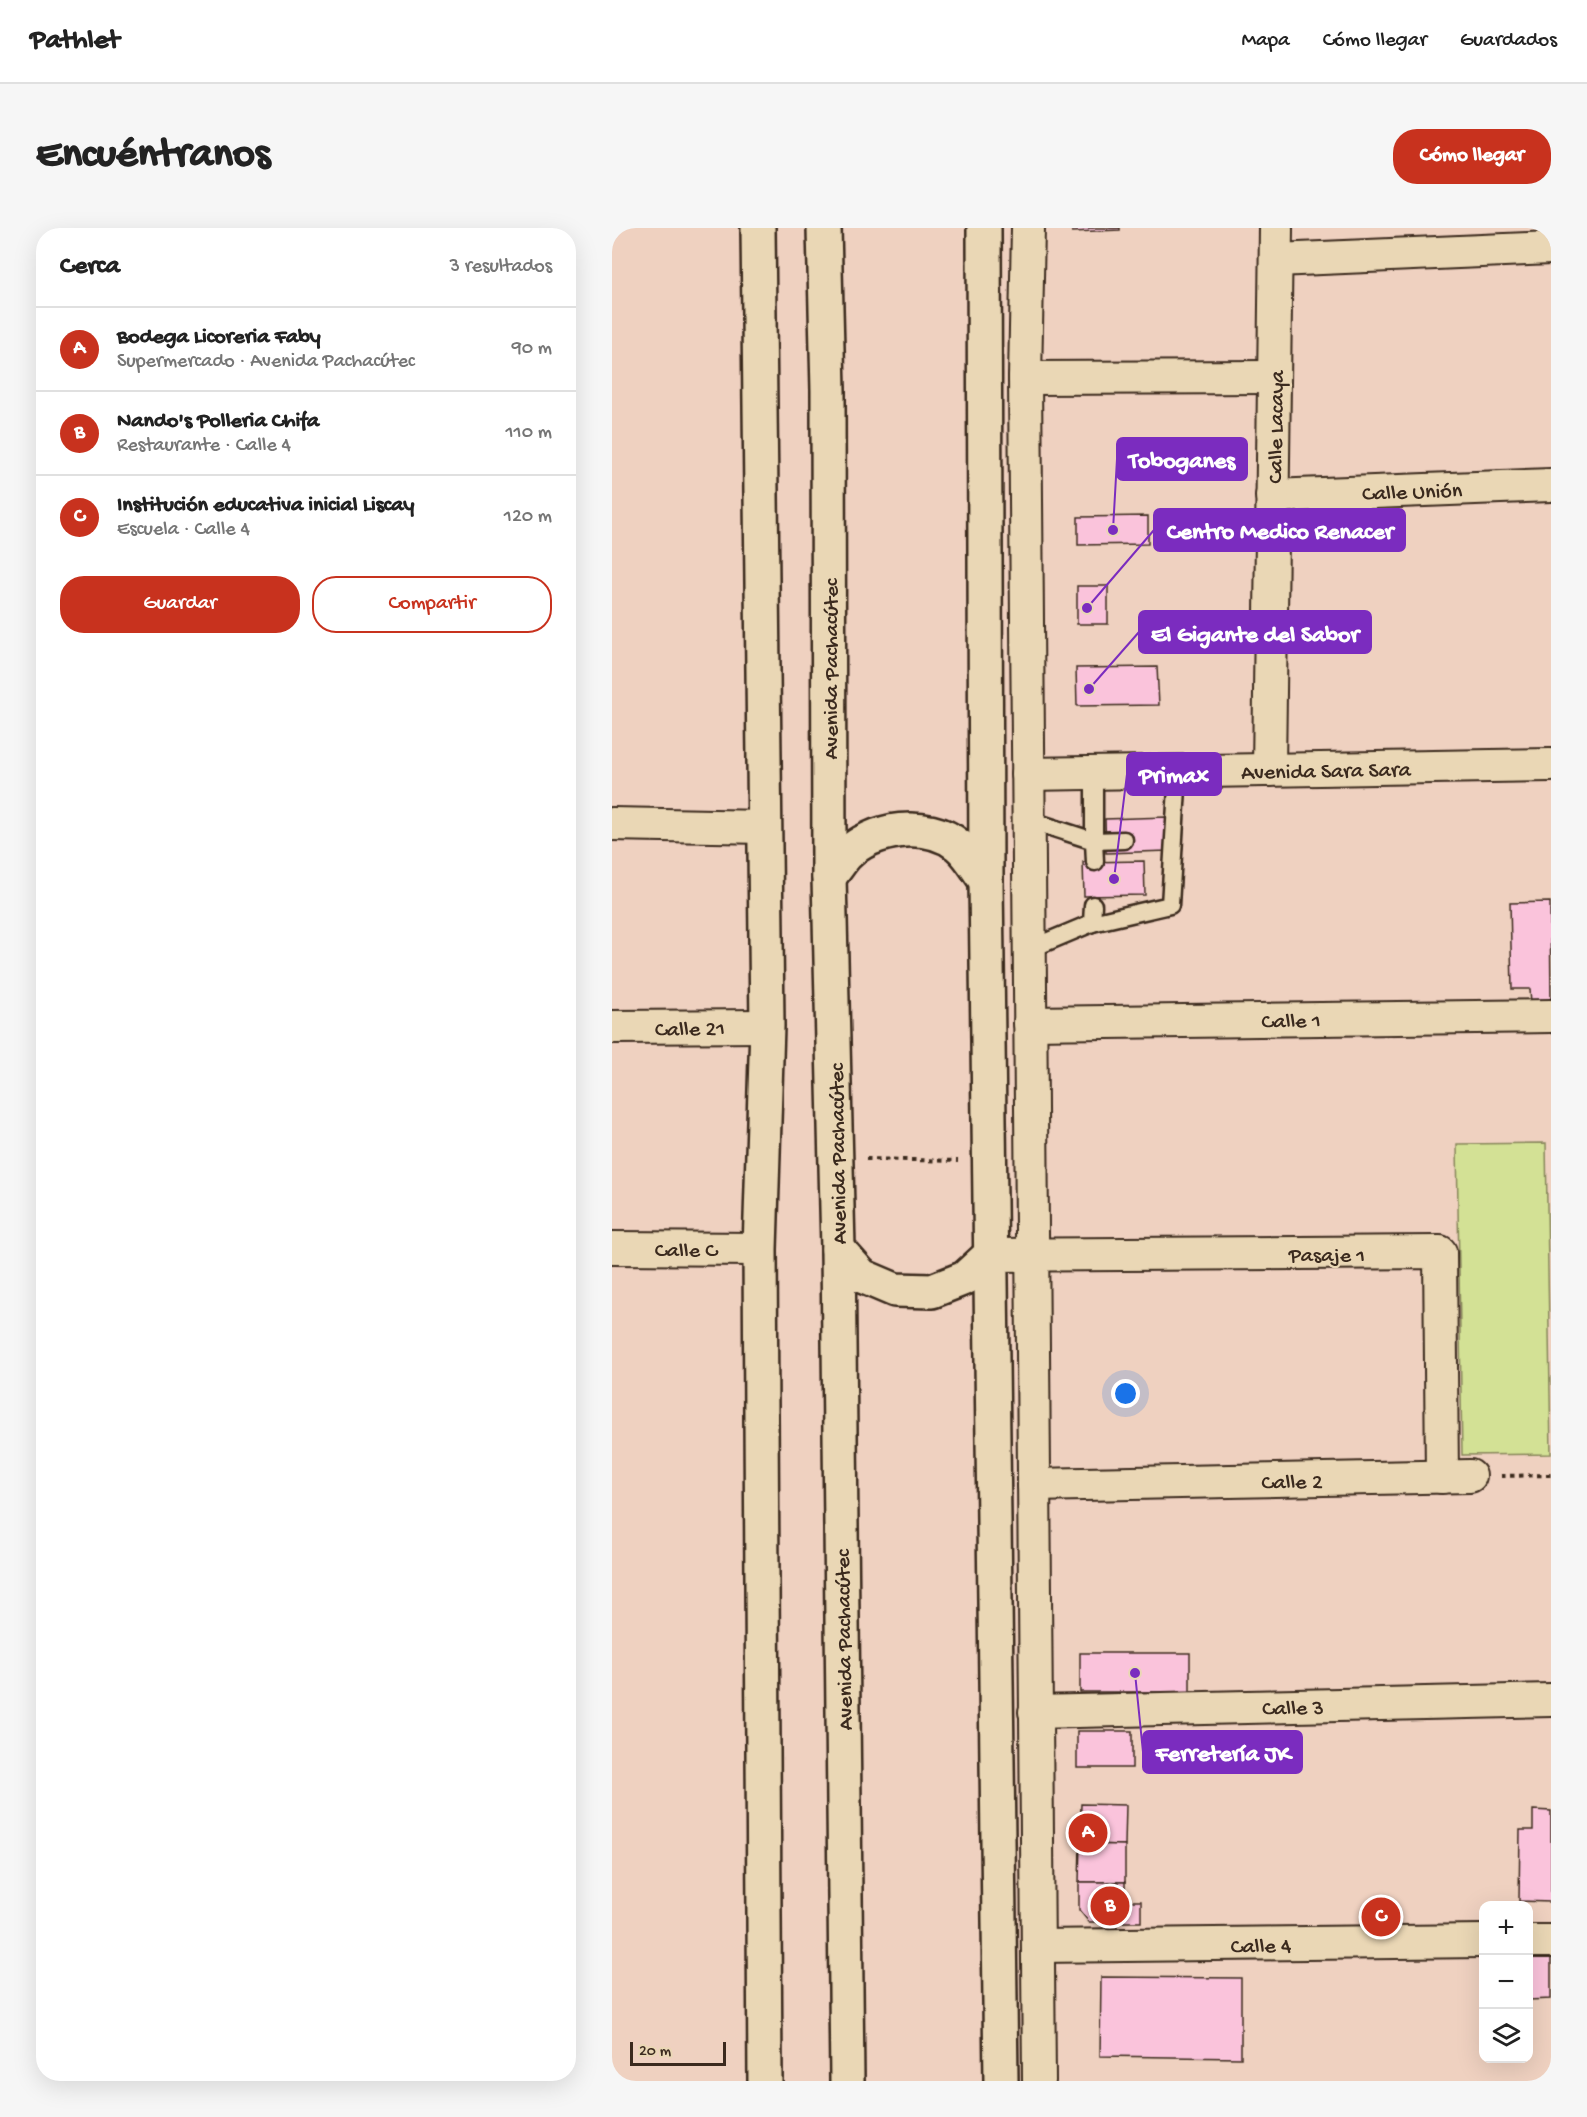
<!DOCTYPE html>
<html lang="es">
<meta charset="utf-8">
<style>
:root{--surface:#fff;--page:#f6f6f6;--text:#222;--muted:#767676;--line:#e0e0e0;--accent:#c8321e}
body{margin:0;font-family:"Gochi Hand",sans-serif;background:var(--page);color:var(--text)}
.controls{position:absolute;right:18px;bottom:18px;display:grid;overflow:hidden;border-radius:12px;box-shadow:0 6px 24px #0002}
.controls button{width:54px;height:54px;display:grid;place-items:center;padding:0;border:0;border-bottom:2px solid var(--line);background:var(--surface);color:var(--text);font:30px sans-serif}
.scale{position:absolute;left:18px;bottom:15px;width:96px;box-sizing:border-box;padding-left:6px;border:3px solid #3b2a1e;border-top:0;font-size:16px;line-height:21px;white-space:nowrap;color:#3b2a1e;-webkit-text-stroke:4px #ead7b5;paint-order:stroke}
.you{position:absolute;left:514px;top:1166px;width:21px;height:21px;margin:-15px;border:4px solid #fff;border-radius:50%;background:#1a73e8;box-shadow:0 0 0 9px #1a73e833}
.badge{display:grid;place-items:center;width:39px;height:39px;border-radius:50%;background:var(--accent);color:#fff;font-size:20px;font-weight:700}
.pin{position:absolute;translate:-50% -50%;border:3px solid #fff;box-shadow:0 2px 6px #0006}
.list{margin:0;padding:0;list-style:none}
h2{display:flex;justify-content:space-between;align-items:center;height:78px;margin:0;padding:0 24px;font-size:26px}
h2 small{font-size:20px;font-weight:400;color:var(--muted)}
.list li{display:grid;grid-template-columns:39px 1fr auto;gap:18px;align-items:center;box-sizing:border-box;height:84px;padding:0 24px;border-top:2px solid var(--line)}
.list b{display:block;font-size:22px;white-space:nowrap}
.list p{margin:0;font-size:20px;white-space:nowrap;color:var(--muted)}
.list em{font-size:20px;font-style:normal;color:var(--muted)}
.actions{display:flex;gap:12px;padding:18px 24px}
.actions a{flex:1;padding:14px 0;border:2px solid var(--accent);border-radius:24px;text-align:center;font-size:21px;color:var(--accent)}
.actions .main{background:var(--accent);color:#fff}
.icon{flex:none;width:33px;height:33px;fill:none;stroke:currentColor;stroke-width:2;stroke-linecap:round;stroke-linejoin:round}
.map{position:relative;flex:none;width:939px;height:1853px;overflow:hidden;border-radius:24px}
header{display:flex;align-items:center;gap:36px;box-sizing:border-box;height:84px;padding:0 30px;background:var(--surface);border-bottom:2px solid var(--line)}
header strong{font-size:28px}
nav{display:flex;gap:33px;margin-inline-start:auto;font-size:21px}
.intro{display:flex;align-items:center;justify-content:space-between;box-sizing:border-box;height:144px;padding:0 36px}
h1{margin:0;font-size:42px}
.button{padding:15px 27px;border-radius:24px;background:var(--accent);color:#fff;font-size:21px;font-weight:700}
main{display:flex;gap:36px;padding:0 36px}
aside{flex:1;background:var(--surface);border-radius:24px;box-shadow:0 6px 24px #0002}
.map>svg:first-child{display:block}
.green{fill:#d3e195;stroke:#87865a;stroke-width:1.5}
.building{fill:#fac3db;stroke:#3b2a1e;stroke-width:1.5}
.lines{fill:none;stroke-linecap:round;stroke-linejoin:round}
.service-casing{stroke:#3b2a1e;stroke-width:21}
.minor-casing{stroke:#3b2a1e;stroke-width:36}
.tertiary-casing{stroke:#3b2a1e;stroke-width:38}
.primary-casing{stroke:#3b2a1e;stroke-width:38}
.path{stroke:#3b2a1e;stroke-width:4;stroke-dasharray:4.5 4.5;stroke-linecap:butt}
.service{stroke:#ead7b5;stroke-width:16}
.minor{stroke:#ead7b5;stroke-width:32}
.tertiary{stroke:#ead7b5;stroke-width:33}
.primary{stroke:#ead7b5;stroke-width:33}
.labels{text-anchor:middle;stroke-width:4.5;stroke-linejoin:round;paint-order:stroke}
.street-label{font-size:22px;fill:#3b2a1e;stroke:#ead7b5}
.leader{fill:none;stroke:#7b2cbf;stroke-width:2}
.callout-dot{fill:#7b2cbf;stroke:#ead7b5;stroke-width:2}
.callout{fill:#7b2cbf;stroke:#7b2cbf;stroke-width:2}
.callout-label{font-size:24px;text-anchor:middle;font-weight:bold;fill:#fff}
</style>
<header>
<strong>Pathlet</strong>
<nav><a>Mapa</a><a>Cómo llegar</a><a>Guardados</a></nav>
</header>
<div class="intro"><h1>Encuéntranos</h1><a class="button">Cómo llegar</a></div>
<main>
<aside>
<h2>Cerca<small>3 resultados</small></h2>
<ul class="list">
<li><span class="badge">A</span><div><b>Bodega Licoreria Faby</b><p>Supermercado · Avenida Pachacútec</p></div><em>90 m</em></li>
<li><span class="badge">B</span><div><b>Nando's Polleria Chifa</b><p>Restaurante · Calle 4</p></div><em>110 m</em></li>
<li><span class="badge">C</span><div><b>Institución educativa inicial Liscay</b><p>Escuela · Calle 4</p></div><em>120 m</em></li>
</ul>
<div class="actions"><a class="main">Guardar</a><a>Compartir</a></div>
</aside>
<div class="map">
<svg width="939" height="1853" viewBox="0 0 939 1853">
<rect width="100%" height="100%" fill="#efd1c0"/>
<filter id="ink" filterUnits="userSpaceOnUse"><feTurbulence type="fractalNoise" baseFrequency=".0167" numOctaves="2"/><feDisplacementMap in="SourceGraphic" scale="12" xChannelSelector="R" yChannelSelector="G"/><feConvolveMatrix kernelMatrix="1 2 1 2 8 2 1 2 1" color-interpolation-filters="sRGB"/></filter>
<g filter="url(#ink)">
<!-- green -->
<polygon class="green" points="934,915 939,1226 850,1227 845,916"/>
<!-- building -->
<g class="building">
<polygon points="460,0 508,0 508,2 460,4"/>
<polygon points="536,288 536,316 466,317 466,289"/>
<rect x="465" y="358" width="31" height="38"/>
<polygon points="545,439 547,477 465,478 464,440"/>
<polygon points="555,589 556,623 494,625 493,591"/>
<polygon points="532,633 533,667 472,668 471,634"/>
<polygon points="938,674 939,774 919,775 918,761 900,761 898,675"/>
<rect x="468" y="1425" width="110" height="39"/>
<rect x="465" y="1503" width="55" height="37"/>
<polygon points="469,1576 514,1577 513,1617 468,1616"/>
<polygon points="921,1582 939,1583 939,1674 907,1673 908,1602 921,1602"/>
<polygon points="468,1616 513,1617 513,1654 467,1654"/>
<polygon points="467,1654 513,1654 513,1673 529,1673 529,1694 477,1694 467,1682"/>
<polygon points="916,1725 939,1725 939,1771 916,1772"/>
<polygon points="489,1749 629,1750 629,1830 488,1828"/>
</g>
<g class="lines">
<defs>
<g id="service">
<polyline points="482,545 482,613 512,612"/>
<polyline points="417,592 482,613 483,634"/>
<polyline points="480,695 558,677 566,543"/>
<polyline points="418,721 480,695 481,677"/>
</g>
<g id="minor">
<polyline points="416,0 413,150 427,1853"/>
<polyline points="664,32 939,20"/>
<polyline points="413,150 662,149"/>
<polyline points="660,268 939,257"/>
<polyline points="657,542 664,0"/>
<polyline points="416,546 939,537"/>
<polyline points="0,596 152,599"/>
<polyline points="418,795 939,788"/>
<polyline points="0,799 155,798"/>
<polyline points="0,1020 148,1021"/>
<polyline points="378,1027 828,1024 830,1249"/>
<polyline points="422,1257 858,1248"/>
<polyline points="423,1484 939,1472"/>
<polyline points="916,1713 939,1713"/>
<polyline points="426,1718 872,1713"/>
</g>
<polyline id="tertiary" points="146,0 155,798 148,1021 153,1853"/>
<g id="primary">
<polyline points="212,0 216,162 217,649 226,1021 235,1853"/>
<polyline points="372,0 374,653 389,1853"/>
<path d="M217 649C223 642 228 634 234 627 260 600 315 592 346 617 357 626 366 642 374 653"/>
<polyline points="226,1021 250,1048 283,1062 320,1063 353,1050 378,1027"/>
</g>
</defs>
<!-- service casing -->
<use href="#service" class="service-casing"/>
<!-- minor casing -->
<use href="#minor" class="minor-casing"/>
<!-- tertiary casing -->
<use href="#tertiary" class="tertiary-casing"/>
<!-- primary casing -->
<use href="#primary" class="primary-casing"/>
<!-- path -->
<g class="path">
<polyline points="254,931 346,933"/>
<polyline points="889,1248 939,1247"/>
</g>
<!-- service -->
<use href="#service" class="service"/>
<!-- minor -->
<use href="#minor" class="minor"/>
<!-- tertiary -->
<use href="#tertiary" class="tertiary"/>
<!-- primary -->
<use href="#primary" class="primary"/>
</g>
</g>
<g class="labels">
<!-- street labels -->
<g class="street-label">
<text transform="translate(662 199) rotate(-89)" y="8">Calle Lacaya</text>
<text transform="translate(800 262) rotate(-2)" y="8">Calle Unión</text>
<text transform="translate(217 441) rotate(-90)" y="8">Avenida Pachacútec</text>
<text transform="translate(714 541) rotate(-1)" y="8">Avenida Sara Sara</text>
<text transform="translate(679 791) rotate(-1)" y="8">Calle 1</text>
<text transform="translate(78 799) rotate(-1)" y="8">Calle 21</text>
<text transform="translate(224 926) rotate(-91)" y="8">Avenida Pachacútec</text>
<text x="74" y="1028">Calle C</text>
<text x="715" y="1033">Pasaje 1</text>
<text transform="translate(680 1252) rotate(-1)" y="8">Calle 2</text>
<text transform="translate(230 1412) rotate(-91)" y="8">Avenida Pachacútec</text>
<text transform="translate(681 1478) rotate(-1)" y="8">Calle 3</text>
<text transform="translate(649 1716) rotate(-1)" y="8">Calle 4</text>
</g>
</g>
<!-- callouts -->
<path class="leader" d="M501 302L505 231M475 380L542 302M477 461L527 404M502 651L515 546M523 1445L531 1524"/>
<g class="callout-dot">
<circle cx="501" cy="302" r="6"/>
<circle cx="475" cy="380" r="6"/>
<circle cx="477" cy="461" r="6"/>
<circle cx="502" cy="651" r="6"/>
<circle cx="523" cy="1445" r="6"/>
</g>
<g class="callout">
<rect x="505" y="210" width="130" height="42" rx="6"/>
<rect x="542" y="281" width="251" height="42" rx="6"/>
<rect x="527" y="383" width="232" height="42" rx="6"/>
<rect x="515" y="525" width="94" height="42" rx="6"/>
<rect x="531" y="1503" width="159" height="42" rx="6"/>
</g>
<g class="callout-label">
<text x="570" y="239">Toboganes</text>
<text x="668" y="310">Centro Medico Renacer</text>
<text x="643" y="413">El Gigante del Sabor</text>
<text x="562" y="554">Primax</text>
<text x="611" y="1532">Ferretería JK</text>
</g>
</svg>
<div class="controls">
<button>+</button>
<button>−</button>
<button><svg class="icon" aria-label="layers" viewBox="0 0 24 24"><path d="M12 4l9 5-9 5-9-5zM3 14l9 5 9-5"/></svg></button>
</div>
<div class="scale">20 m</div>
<div class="you"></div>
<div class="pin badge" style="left:476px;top:1605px">A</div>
<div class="pin badge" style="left:498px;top:1678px">B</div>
<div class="pin badge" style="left:769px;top:1689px">C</div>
</div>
</main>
